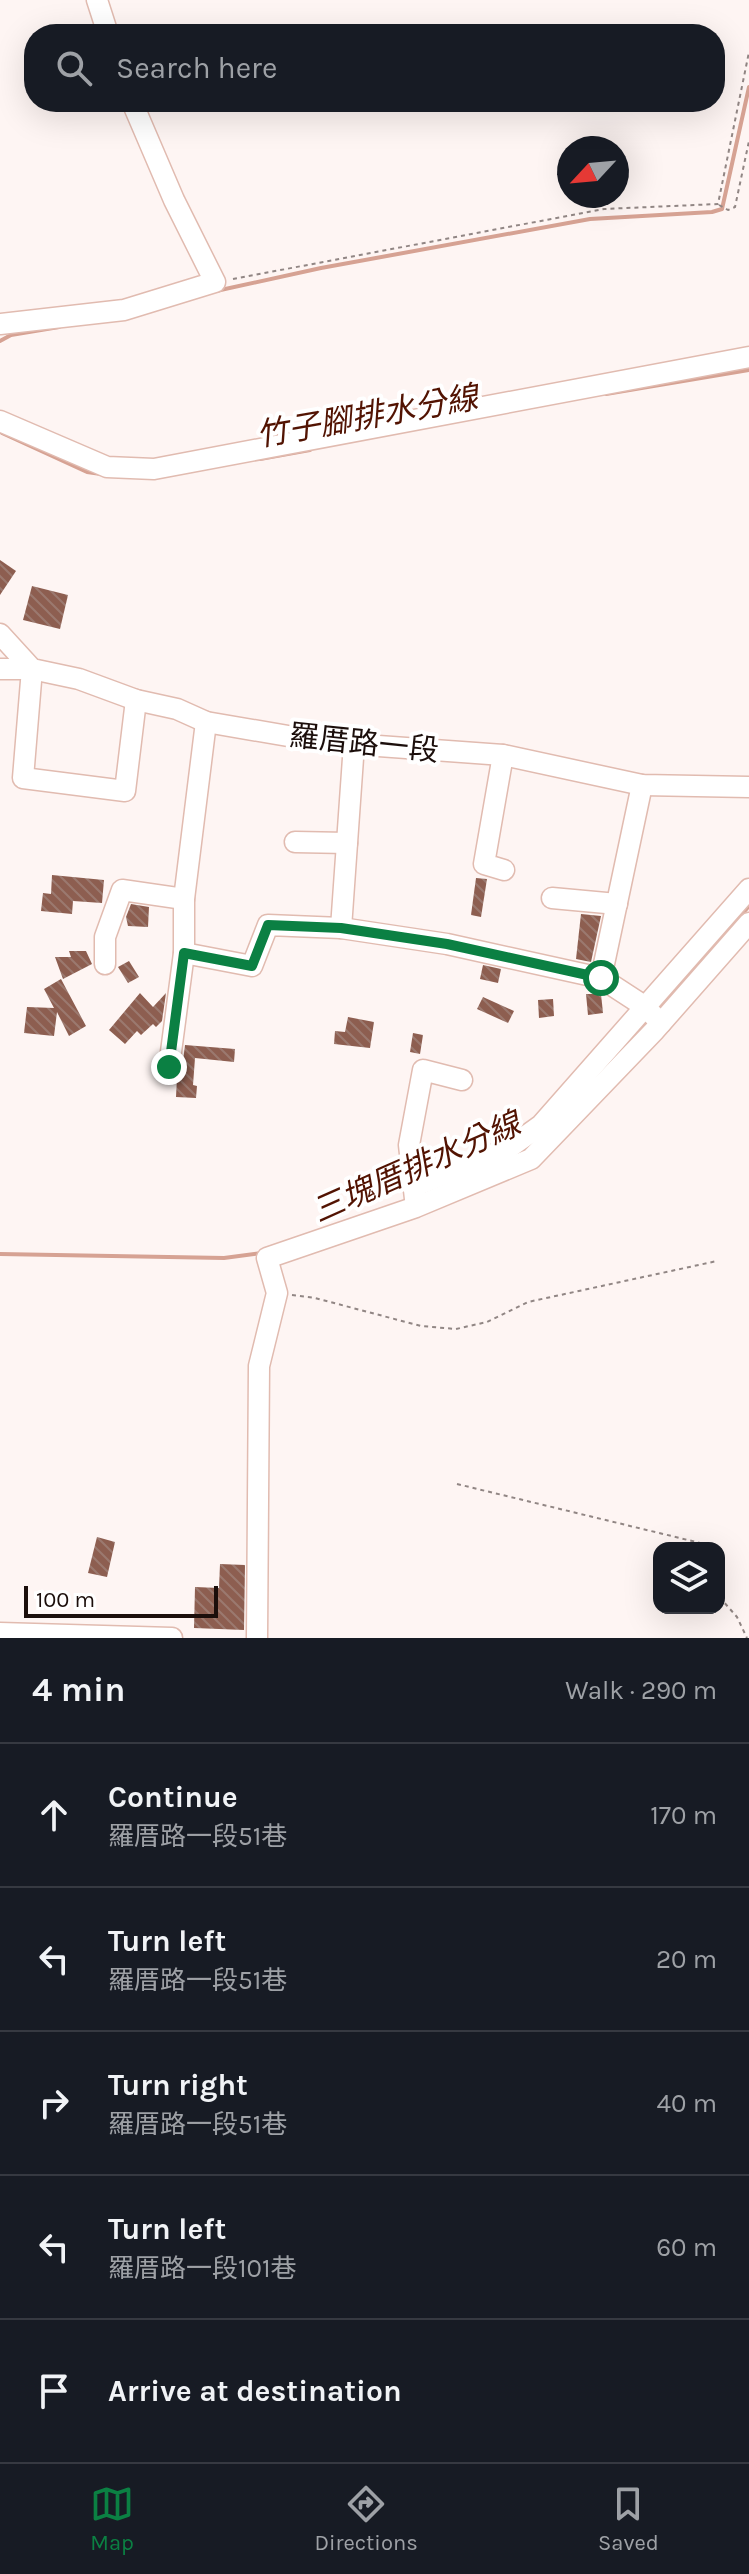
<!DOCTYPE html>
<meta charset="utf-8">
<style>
:root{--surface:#171b24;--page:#242831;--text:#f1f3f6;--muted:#9ea1a6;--line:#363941;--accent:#0b8043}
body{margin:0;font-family:Karla,"Noto Sans TC",sans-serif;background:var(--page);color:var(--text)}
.controls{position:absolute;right:24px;bottom:24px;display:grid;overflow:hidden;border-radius:16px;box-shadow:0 8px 32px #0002}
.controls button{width:72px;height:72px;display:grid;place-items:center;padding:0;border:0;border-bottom:2px solid var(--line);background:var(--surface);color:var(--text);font:40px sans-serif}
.compass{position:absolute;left:557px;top:136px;width:72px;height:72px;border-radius:50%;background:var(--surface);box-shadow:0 8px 32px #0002;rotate:244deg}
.scale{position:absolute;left:24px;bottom:20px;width:194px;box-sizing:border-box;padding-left:8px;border:4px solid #1b0e0b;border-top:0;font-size:22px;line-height:28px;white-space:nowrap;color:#1b0e0b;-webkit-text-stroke:6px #fff;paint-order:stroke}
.stop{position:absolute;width:24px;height:24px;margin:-18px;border:6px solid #0b8043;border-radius:50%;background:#fff}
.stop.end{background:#0b8043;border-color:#fff;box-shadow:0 2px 8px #0008}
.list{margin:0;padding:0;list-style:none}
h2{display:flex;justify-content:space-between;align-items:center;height:104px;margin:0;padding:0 32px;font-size:34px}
h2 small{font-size:26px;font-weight:400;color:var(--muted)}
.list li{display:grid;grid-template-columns:52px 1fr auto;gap:24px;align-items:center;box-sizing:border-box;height:144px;padding:0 32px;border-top:2px solid var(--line)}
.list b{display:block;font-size:30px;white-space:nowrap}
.list p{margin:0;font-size:26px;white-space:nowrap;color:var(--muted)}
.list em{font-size:26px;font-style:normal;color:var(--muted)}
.icon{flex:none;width:44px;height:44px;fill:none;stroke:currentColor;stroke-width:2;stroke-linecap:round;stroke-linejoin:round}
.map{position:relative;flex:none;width:749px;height:1638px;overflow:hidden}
.search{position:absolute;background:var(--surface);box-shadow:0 8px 32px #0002;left:24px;right:24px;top:24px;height:88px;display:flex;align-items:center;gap:20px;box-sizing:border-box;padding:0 28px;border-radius:32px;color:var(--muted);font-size:30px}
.sheet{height:824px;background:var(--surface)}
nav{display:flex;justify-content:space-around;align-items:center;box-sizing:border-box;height:112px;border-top:2px solid var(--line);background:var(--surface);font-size:22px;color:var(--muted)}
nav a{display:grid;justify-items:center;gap:4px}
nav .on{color:var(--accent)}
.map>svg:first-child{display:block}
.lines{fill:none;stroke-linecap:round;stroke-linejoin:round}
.stream{stroke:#d6a293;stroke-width:4}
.building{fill:url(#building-back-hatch)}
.minor-casing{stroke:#e1bbb0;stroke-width:23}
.path{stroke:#918684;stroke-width:2;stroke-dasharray:4 4;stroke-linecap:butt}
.minor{stroke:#fff;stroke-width:20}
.route{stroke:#0b8043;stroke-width:10}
.labels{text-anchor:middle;stroke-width:8;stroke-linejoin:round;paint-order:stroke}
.street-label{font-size:30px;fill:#1b0e0b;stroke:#fff}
.water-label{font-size:32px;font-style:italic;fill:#521302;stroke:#fff}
</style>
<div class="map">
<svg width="749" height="1638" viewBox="0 0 749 1638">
<defs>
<pattern id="building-back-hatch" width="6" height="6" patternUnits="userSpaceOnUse" patternTransform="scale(2)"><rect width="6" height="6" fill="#8d5e50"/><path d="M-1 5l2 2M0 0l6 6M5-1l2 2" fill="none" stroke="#9b796f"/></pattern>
</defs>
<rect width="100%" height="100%" fill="#fef5f3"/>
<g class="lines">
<!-- stream -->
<g class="stream">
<polyline points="216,291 321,268 590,219 712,212 722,209 749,87"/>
<polyline points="0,341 11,335 59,327"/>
<polyline points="606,394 749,370"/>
<polyline points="2,433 87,472 101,474"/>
<polyline points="260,459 310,450"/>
<polyline points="659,1010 749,906"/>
<polyline points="638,1034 650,1019"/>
<polyline points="0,1254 224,1258 262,1253"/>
</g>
</g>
<!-- building -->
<g class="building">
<polygon points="0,560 16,571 0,595"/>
<polygon points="32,586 68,595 60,629 23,620"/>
<polygon points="52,875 104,880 102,903 73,901 72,914 41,911 43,893 51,894"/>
<polygon points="476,878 487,879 481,917 471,915"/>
<polygon points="131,904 149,907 148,927 128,926 126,917"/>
<polygon points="581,914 601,916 591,962 576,959"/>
<polygon points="69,951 86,951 92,964 63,979 55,957 71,957"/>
<polygon points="129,961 139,977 128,983 118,967"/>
<polygon points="483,965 501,969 498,983 480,979"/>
<polygon points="61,979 86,1026 69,1036 57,1012 54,1036 24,1033 27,1007 54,1008 44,989"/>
<polygon points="140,993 153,1007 166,993 162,1021 156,1027 153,1024 141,1035 137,1031 125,1044 109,1030"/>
<polygon points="586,994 601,994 603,1013 588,1015"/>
<polygon points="483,997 514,1011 508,1023 477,1009"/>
<polygon points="553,999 554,1016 539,1018 538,1000"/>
<polygon points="348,1017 374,1022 370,1048 334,1044 335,1031 345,1032"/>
<polygon points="413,1033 423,1035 420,1054 410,1052"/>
<polygon points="185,1045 235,1049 234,1062 195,1058 193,1085 197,1086 196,1098 176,1097 177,1077 182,1069"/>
<polygon points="97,1537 115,1542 107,1577 88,1573"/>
<polygon points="220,1564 245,1565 244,1630 194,1628 195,1587 219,1588"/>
</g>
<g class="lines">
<defs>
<g id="minor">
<polyline points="97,0 108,34"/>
<polyline points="0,324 124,310 215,282 174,200 132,102"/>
<polyline points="0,421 107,467 154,469 749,357"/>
<polyline points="0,634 32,669 79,679 136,700 177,709 206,722 323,742 503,755 642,785 749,787"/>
<polyline points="0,669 32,669 23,778 125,791 136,700"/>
<polyline points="503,755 484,864 504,870"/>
<polyline points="295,842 347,843"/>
<polyline points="552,898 617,904"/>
<polyline points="341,928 354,744"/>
<polyline points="184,953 252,966 268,925 341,928 447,944 601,978 644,1006 661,1023"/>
<polyline points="105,964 105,937 122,890 184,899"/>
<polyline points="601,978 642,785"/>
<polyline points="169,1067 184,953 184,899 206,722"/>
<polyline points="413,1187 509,1148 541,1125 749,889"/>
<polyline points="415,1199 409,1145 423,1070 462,1080"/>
<polyline points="0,1633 172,1638"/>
<polyline points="257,1638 259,1366 277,1293 267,1258 416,1207 531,1159 655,1030 749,923"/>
</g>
</defs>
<!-- minor casing -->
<use href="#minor" class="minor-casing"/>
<!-- path -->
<g class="path">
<polyline points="719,205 728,210 735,207 749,141"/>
<polyline points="233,279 604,209 718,204 749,52"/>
<polyline points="292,1295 315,1298 421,1326 456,1329 487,1322 528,1302 717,1261"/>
<polyline points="457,1484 721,1548 722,1600 737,1617 747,1638"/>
</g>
<!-- minor -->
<use href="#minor" class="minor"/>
</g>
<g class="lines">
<!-- route -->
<polyline class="route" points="169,1067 184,953 252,966 268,925 341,928 447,944 601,978"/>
</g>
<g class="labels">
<!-- street labels -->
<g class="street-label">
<text transform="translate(364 743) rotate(6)" y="10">羅厝路一段</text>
</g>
<!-- water labels -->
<g class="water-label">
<text transform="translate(367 416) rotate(-10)" y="11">竹子腳排水分線</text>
<text transform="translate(416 1167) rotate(-24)" y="11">三塊厝排水分線</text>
</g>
</g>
</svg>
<div class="controls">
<button><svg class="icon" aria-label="layers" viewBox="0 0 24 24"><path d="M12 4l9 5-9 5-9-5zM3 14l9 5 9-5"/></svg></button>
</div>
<svg class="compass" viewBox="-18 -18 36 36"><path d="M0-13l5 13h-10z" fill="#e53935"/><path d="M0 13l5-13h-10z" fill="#9ea1a6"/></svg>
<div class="scale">100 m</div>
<div class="stop" style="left:601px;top:978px"></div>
<div class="stop end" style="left:169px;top:1067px"></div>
<div class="search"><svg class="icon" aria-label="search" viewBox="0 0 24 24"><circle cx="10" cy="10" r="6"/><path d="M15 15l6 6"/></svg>Search here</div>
</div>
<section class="sheet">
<h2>4 min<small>Walk · 290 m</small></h2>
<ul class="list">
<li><svg class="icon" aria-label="ahead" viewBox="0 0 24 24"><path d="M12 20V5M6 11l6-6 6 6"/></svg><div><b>Continue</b><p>羅厝路一段51巷</p></div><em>170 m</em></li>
<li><svg class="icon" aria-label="left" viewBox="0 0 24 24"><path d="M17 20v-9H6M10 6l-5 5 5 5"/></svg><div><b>Turn left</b><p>羅厝路一段51巷</p></div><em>20 m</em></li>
<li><svg class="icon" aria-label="right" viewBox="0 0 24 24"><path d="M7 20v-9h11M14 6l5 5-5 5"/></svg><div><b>Turn right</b><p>羅厝路一段51巷</p></div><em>40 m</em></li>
<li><svg class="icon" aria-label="left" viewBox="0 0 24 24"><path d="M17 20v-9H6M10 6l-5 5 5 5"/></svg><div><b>Turn left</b><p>羅厝路一段101巷</p></div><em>60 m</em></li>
<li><svg class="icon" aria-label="arrive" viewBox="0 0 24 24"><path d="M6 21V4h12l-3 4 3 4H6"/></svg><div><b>Arrive at destination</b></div></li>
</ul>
</section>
<nav>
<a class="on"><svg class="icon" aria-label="map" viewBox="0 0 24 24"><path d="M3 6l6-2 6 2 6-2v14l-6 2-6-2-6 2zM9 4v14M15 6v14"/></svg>Map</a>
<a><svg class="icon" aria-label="directions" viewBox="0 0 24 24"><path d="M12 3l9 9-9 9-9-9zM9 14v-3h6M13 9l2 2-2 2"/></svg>Directions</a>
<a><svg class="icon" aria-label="saved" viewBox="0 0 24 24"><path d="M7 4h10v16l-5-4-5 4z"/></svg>Saved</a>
</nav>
